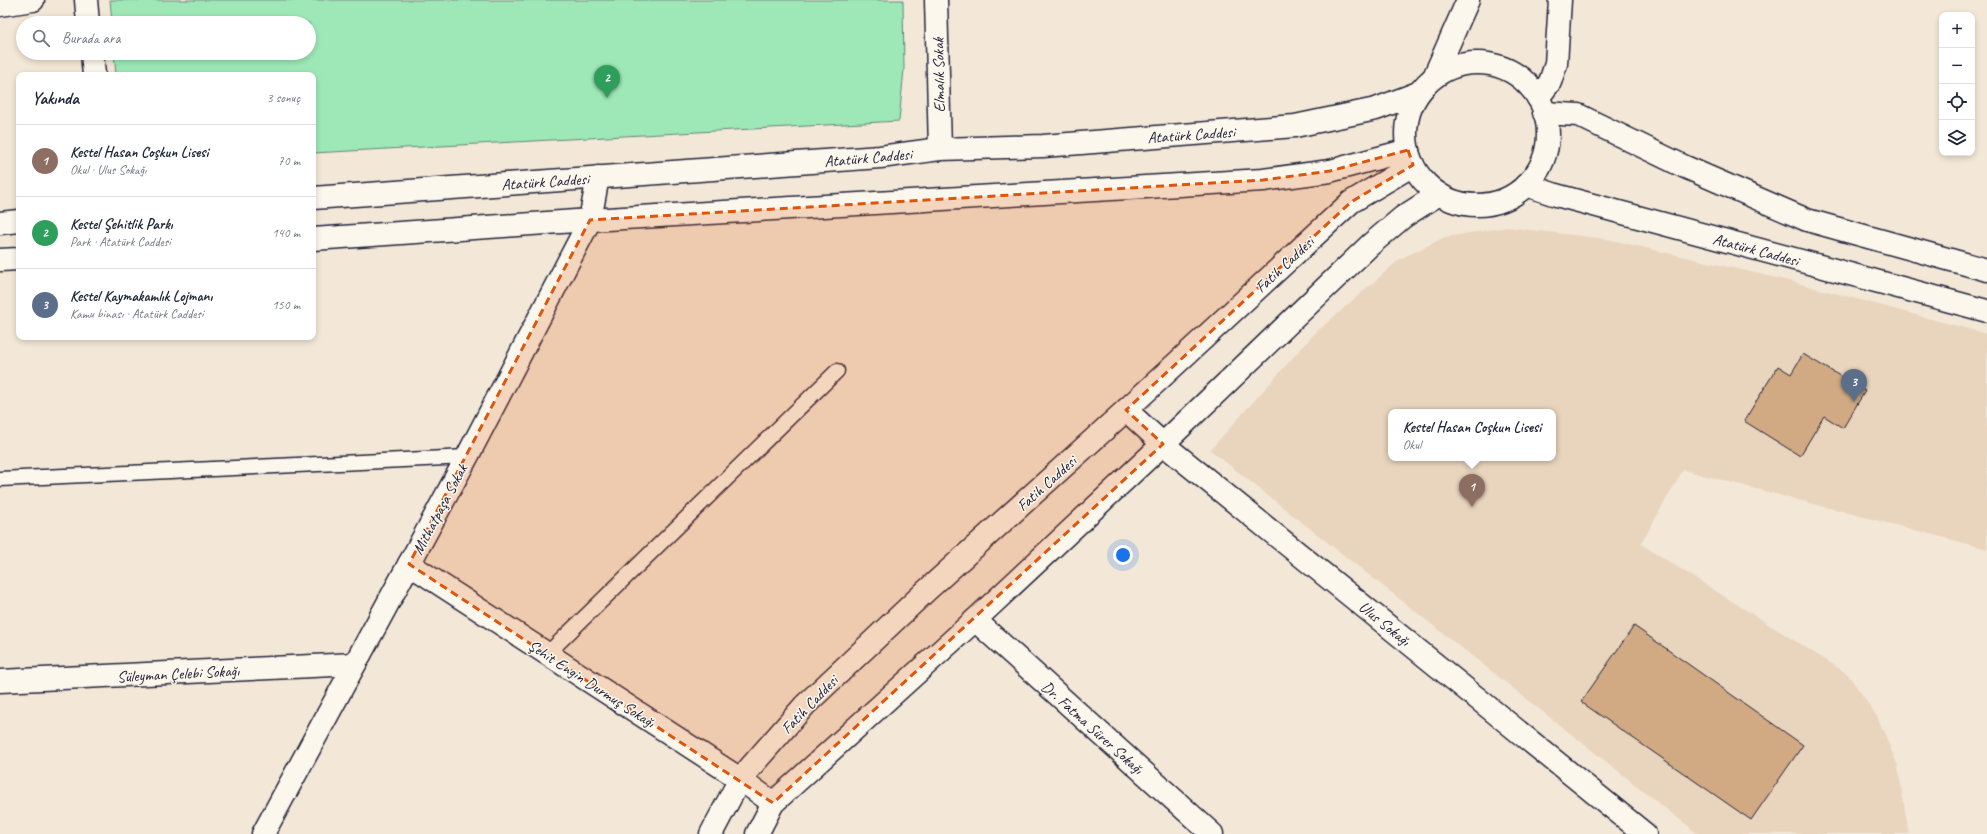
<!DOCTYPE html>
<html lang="tr">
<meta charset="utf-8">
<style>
:root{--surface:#fff;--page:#f2f2f3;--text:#1f2937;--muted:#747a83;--line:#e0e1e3;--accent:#d93025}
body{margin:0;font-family:Caveat,sans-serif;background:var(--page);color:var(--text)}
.controls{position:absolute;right:12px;top:12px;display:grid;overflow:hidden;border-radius:8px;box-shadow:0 2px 6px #0003}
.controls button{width:36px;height:36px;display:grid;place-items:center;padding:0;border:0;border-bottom:1px solid var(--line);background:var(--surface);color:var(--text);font:20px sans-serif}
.you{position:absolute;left:1123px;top:555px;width:14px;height:14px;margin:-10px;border:3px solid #fff;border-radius:50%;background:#1a73e8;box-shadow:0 0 0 6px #1a73e833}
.badge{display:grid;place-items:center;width:26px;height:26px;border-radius:50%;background:var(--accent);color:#fff;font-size:13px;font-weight:700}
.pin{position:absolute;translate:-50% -33px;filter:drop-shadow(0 1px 2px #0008)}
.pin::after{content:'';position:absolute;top:21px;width:14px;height:12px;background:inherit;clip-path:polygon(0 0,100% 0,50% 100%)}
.popup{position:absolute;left:1388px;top:409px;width:168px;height:52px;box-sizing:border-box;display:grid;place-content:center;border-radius:8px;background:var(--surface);filter:drop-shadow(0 1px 3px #0005);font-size:13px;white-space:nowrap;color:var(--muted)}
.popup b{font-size:15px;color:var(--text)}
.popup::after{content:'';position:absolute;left:50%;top:100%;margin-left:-8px;border:8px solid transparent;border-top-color:var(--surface)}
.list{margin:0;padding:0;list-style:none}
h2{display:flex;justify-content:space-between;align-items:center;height:52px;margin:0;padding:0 16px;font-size:17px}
h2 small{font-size:13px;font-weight:400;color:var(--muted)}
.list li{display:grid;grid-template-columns:26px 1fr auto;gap:12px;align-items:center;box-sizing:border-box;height:72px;padding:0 16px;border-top:1px solid var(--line)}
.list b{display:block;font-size:15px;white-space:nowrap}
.list p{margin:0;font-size:13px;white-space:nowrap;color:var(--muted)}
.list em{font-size:13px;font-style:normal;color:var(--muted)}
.icon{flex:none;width:22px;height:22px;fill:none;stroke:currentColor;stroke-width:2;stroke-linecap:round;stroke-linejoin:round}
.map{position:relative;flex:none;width:1987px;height:834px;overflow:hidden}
.search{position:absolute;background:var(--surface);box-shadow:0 2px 6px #0003;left:16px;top:16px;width:300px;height:44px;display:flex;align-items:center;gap:10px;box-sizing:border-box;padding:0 14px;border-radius:22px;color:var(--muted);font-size:15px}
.panel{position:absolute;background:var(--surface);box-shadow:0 2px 6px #0003;left:16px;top:72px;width:300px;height:268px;border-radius:8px}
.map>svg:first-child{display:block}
.built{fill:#e9d5be;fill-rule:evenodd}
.green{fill:#9ee8b7;stroke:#608579}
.building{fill:#d1aa83;stroke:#22223b}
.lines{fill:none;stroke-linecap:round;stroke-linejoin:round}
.lane-casing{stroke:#22223b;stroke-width:17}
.street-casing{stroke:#22223b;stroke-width:25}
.primary-casing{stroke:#22223b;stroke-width:25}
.lane{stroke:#fbf7ec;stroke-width:14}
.street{stroke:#fbf7ec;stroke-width:22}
.primary{stroke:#fbf7ec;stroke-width:22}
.marked{fill:#de560e;fill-opacity:0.2;stroke:#de560e;stroke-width:3;stroke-dasharray:8 5;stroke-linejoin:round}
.labels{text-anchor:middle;stroke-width:3;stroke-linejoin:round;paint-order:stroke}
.street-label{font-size:16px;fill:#22223b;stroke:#fbf7ec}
</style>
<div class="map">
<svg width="1987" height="834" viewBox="0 0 1987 834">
<rect width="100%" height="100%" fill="#f3e8d7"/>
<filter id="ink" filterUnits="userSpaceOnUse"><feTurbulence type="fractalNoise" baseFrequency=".025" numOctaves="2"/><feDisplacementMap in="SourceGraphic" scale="8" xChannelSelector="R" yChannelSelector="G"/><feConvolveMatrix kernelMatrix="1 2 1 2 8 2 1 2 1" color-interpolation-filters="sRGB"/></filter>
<g filter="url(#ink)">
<!-- built -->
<path class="built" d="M1507 227 1607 239 1790 281 1987 334V549L1683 470 1641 544 1848 674 1878 718 1898 766 1909 834H1698L1210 450 1314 334 1400 259 1445 237ZM1391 412H1553V458H1391Z"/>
<!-- green -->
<polygon class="green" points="110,0 903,0 904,69 899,121 313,153 313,75 116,75 114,53 309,53 309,23 112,23"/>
<!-- building -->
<g class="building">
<polygon points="1803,354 1865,391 1843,428 1824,416 1800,456 1744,421 1778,366 1791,374"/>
<polygon points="1634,626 1803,745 1751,820 1581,702"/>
</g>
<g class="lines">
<defs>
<g id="lane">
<polyline points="0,479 467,457"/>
<polyline points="547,654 837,371"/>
</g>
<g id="street">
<polyline points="86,0 88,23"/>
<polyline points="936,0 940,149"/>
<polyline points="0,5 33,0"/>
<polyline points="92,53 94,75"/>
<polyline points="1126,410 1163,444 1645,834"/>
<polyline points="409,564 740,779 773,803"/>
<polyline points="975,620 1212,834"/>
<polyline points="0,681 355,664"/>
<polyline points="263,834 467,457 590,220 598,177"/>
</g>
<g id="primary">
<circle cx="1477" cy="134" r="71"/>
<polyline points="1434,77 1468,0"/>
<polyline points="1538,98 1550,82 1556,64 1560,0"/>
<polyline points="1544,113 1578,115 1683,166 1807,220 1987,270"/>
<polyline points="1526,185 1556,195 1987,311"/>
<polyline points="313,198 880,157 940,149 1043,146 1295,126 1376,109 1418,93"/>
<polyline points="0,223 19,221"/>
<polyline points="313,239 590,220 1263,180 1330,171 1408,150"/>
<polyline points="0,260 19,259"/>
<polyline points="711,834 740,779 805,705 926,591 1126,410 1351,202 1413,165"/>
<polyline points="757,834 773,803 975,620 1163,444 1370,245 1403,217 1439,194"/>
</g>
</defs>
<!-- lane casing -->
<use href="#lane" class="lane-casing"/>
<!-- street casing -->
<use href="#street" class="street-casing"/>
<!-- primary casing -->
<use href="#primary" class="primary-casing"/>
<!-- lane -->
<use href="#lane" class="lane"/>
<!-- street -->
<use href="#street" class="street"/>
<!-- primary -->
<use href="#primary" class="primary"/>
</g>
</g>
<!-- marked area -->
<path class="marked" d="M1408 150 1413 165 1351 202 1126 410 1163 444 773 803 409 564 590 220 1263 180 1330 171Z"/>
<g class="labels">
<!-- street labels -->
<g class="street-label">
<text transform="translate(938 75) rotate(-91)" y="6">Elmalık Sokak</text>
<text transform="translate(1191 134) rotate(-4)" y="6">Atatürk Caddesi</text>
<text transform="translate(868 157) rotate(-5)" y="6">Atatürk Caddesi</text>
<text transform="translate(545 181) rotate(-4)" y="6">Atatürk Caddesi</text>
<text transform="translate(1756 249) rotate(15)" y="6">Atatürk Caddesi</text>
<text transform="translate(1284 264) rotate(-43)" y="6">Fatih Caddesi</text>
<text transform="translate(1046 483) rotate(-42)" y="6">Fatih Caddesi</text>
<text transform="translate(439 509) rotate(-62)" y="6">Mithatpaşa Sokak</text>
<text transform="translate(1385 623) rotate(39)" y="6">Ulus Sokağı</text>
<text transform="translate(178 673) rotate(-3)" y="6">Süleyman Çelebi Sokağı</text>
<text transform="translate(592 683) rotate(33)" y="6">Şehit Engin Durmuş Sokağı</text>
<text transform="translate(809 704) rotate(-46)" y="6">Fatih Caddesi</text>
<text transform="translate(1093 727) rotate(42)" y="6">Dr. Fatma Sürer Sokağı</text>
</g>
</g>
</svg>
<div class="controls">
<button>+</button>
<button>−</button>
<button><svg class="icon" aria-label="locate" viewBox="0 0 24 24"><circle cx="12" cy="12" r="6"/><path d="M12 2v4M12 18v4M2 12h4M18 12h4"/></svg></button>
<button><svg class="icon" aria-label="layers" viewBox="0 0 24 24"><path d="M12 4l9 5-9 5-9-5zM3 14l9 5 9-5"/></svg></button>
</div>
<div class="you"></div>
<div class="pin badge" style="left:1472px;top:507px;background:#8d6e63">1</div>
<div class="popup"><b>Kestel Hasan Coşkun Lisesi</b>Okul</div>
<div class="pin badge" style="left:607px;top:98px;background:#2e9e5b">2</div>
<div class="pin badge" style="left:1854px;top:402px;background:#5c6f8a">3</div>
<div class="search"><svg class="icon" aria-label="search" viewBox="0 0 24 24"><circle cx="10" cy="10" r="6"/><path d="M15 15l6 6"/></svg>Burada ara</div>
<section class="panel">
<h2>Yakında<small>3 sonuç</small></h2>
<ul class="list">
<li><span class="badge" style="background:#8d6e63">1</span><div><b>Kestel Hasan Coşkun Lisesi</b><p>Okul · Ulus Sokağı</p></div><em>70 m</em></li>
<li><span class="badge" style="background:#2e9e5b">2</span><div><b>Kestel Şehitlik Parkı</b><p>Park · Atatürk Caddesi</p></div><em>140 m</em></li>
<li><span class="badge" style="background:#5c6f8a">3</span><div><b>Kestel Kaymakamlık Lojmanı</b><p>Kamu binası · Atatürk Caddesi</p></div><em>150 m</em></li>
</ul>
</section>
</div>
